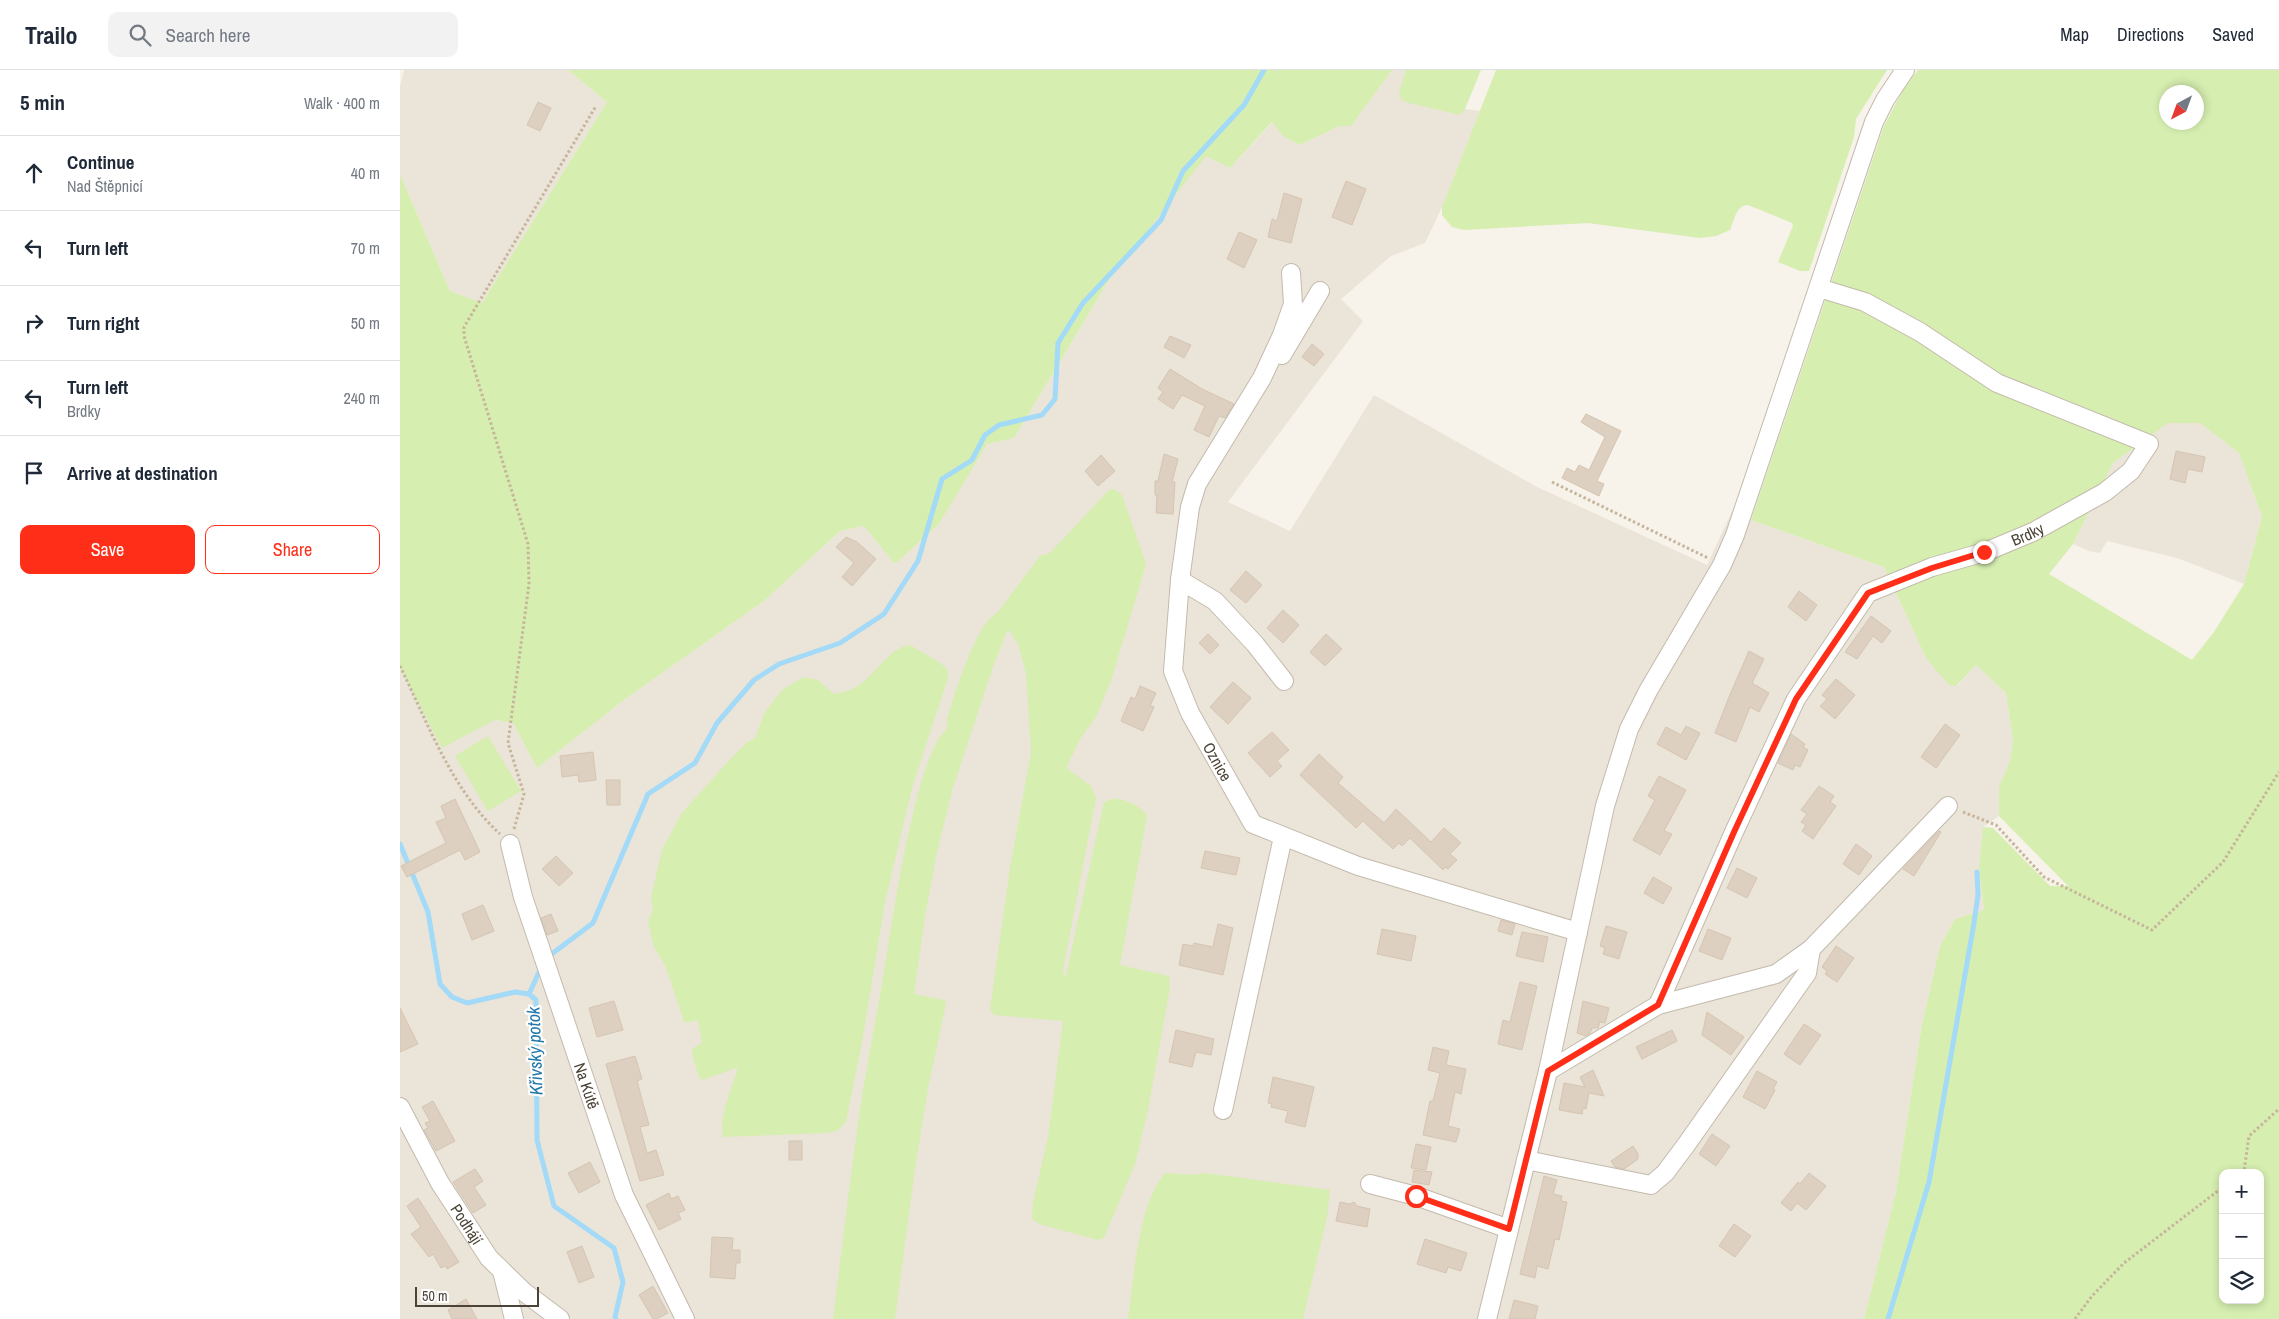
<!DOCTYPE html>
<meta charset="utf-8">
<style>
:root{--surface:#fff;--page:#f2f2f3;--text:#1f2937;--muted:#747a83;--line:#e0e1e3;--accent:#ff2e19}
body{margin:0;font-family:"Archivo Narrow",sans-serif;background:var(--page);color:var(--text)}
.controls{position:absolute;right:15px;bottom:15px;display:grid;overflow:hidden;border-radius:10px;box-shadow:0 2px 8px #0003}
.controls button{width:45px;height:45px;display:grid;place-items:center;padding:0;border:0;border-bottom:1px solid var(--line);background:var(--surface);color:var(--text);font:25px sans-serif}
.compass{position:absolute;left:1759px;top:15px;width:45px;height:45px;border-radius:50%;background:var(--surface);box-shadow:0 2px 8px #0003;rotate:221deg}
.scale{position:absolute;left:15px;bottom:12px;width:124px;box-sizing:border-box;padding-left:5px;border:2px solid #4c4337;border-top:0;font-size:14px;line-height:18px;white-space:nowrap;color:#4c4337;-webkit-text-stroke:4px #fff;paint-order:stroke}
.stop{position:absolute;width:15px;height:15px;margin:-11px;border:4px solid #ff2e19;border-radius:50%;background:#fff}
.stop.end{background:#ff2e19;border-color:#fff;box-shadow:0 1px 5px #0008}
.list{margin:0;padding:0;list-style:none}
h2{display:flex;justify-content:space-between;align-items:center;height:65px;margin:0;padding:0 20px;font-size:21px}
h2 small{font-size:16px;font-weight:400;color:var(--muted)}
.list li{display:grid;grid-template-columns:32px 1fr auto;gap:15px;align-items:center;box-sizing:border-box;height:75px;padding:0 20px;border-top:1px solid var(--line)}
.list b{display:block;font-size:19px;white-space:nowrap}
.list p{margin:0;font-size:16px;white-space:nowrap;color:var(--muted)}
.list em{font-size:16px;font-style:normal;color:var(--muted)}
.actions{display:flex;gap:10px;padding:15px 20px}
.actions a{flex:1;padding:11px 0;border:1px solid var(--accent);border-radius:10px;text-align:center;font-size:18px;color:var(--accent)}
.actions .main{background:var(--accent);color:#fff}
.icon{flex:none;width:28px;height:28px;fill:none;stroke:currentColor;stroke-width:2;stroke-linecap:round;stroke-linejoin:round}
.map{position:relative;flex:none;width:1879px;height:1249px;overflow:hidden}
header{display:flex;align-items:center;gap:30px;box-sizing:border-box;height:70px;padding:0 25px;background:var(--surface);border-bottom:1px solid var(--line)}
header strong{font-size:24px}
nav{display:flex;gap:28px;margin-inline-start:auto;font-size:18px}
.search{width:350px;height:45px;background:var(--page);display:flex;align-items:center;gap:12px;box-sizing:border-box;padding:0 18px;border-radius:10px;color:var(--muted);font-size:19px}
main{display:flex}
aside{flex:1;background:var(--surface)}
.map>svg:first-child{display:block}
.residential{fill:#ebe4d8}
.green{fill:#d6eeb0;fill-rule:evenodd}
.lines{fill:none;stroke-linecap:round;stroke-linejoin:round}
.stream{stroke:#a2daf8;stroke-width:5}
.building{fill:#ddd0c1;stroke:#d5c5b1}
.minor-casing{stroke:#c3baac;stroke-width:20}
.path{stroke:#c7b59b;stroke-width:3;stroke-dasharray:2.5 2.5;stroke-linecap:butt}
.minor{stroke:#fff;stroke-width:18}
.route{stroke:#ff2e19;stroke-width:6}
.labels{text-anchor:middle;stroke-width:4.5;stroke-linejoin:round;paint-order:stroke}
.street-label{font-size:16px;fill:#4c4337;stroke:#fff}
.water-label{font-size:18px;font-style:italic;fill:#2078aa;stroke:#fff}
</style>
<header>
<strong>Trailo</strong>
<div class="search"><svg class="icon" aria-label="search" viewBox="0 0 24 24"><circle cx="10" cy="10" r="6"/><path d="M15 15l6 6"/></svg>Search here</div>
<nav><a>Map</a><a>Directions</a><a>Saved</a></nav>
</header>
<main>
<aside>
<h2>5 min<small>Walk · 400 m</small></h2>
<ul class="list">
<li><svg class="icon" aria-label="ahead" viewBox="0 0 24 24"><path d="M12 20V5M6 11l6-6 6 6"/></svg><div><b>Continue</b><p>Nad Štěpnicí</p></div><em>40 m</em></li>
<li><svg class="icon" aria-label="left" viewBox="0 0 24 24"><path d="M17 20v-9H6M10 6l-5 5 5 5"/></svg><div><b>Turn left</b></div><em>70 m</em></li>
<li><svg class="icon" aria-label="right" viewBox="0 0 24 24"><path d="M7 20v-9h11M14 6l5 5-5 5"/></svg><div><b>Turn right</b></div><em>50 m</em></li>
<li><svg class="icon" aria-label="left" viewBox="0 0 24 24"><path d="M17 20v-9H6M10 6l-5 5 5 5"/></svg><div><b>Turn left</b><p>Brdky</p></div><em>240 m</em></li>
<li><svg class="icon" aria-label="arrive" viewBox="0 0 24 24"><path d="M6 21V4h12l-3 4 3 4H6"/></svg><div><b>Arrive at destination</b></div></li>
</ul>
<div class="actions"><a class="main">Save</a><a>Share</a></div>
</aside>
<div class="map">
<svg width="1879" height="1249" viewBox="0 0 1879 1249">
<rect width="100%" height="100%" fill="#f7f2ea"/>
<!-- residential -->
<g class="residential">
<polygon points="4,0 168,0 207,32 82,233 50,221 0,104 0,16"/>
<polygon points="992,0 1006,0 1000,23 1060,45 1065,39 1080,41 1042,137 1025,173 991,186 941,229 963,251 828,432 890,461 974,325 1137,417 1307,495 1333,439 1351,450 1484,497 1526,588 1557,616 1576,595 1606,623 1613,670 1610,691 1599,717 1599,746 1583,757 1579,797 1584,840 1555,849 1540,876 1522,954 1496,1122 1464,1249 0,1249 0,598 12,620 95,650 113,653 137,698 228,627 364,531 440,461 464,456 495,494 539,454 587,373 614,368 709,210 806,85 830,98 873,52 883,66 899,75 940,56 951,56"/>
<polygon points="1768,353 1800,353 1839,383 1862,447 1844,514 1777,488 1707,471 1700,483 1689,481 1673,474 1713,393"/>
</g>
<!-- green -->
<g class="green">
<polygon points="168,0 992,0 951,56 940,56 899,75 883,66 872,52 830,98 806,86 709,210 614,368 587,374 539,454 495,494 464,456 440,461 364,531 228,627 137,698 113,653 95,650 42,678 0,598 0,104 50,221 82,233 207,32"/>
<polygon points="1006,0 1081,0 1065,39 1060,45 1005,32 1000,28 999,23"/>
<path d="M1096 0H1487L1456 49 1454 67 1409 201H1400L1378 192 1393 156 1392 153 1348 135C1336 135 1334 151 1330 160L1316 166 1300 168 1188 153 1064 160 1052 157 1042 145V137Z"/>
<path d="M1518 0H1879V1249H1464L1496 1122 1522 954 1540 876 1555 849 1584 840 1579 797 1583 757 1593 758 1650 816H1668L1599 746V717L1610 691 1613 670 1606 623 1576 595 1556 616 1549 615 1526 588 1484 497 1351 450 1484 56 1504 18ZM1766 22H1796V52H1766ZM1768 353H1800L1839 383 1862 447 1844 514 1814 562 1792 590 1649 504 1673 474 1713 393ZM1823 1103H1860V1230H1823Z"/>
<path d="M714 419 722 425 746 494 711 611 696 647 680 669 667 696 669 700 691 716 696 728 663 900 664 907 666 905 704 732C707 731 709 729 712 729 721 727 743 737 747 746L720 895 769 906 770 918 748 1040 735 1094 704 1168 698 1170 639 1154 632 1149 633 1132 648 1067 663 951 594 945 590 939 610 798 631 682 626 604 618 574 608 559 594 594 552 721 536 787 525 847 514 924 544 930 546 934 528 1018 515 1099 495 1249H433C442 1179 450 1109 460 1039 468 987 479 935 487 883 494 840 517 682 547 659V649C555 625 575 554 597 543L640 486 650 483 709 420Z"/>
<path d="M510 575 539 592 548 600V608L512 718 485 832 462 972 446 1052 437 1061 426 1063 323 1067C318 1049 333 1015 338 997L303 1010 299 1008 292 983 293 978 302 973 298 952 296 950 286 953 284 951 265 895 254 877 248 852 253 840 251 827 262 780 281 744 325 695 346 673 355 668 365 642 382 620 403 607 418 610 434 624C440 623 447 621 452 619 474 609 488 577 510 575Z"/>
<polygon points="88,666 121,721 88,741 55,686"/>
<path d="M765 1103 794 1105 805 1103 930 1120 927 1147 903 1249H728C734 1208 738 1134 765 1103Z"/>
</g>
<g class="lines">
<!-- stream -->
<g class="stream">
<polyline points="0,774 28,842 40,914 52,927 67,933 115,922 129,924 136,930 137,1070 154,1136 214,1178 223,1212 215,1247 216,1249"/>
<polyline points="153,883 193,853 248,724 295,693 317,653 354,610 379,594 440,573 484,544 518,491 542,409 572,390 585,365 599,355 642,345 655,329 658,273 683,233 761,150 783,101 844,35 864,0"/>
<polyline points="129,924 140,900"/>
<polyline points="1488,1249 1529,1112 1574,853 1578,825 1577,802"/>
</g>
</g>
<!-- building -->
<g class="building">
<polygon points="138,32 151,38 140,61 127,55"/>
<polygon points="946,111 966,119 952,155 932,147"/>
<polygon points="884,123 902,129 891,173 868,167 872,149 877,151"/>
<polygon points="839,162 857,170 844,198 827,189"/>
<polygon points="770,266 791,275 784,288 764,277"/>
<polygon points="912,274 924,284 914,296 902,287"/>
<polygon points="770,299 802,319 834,334 825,348 819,346 809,367 794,360 805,336 782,325 773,339 758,329 763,322 758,318"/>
<polygon points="1186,344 1221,361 1197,411 1204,414 1199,426 1162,408 1167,398 1175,402 1179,395 1189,400 1205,367 1181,352"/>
<polygon points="1776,381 1805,387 1802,402 1788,399 1785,413 1770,409"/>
<polygon points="764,384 778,389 772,412 775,412 773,444 756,443 757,425 755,425 755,411 758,411"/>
<polygon points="701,385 715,401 698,416 685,401"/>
<polygon points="446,467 457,472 476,489 452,516 442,507 454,493 436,477"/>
<polygon points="846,501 862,515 846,533 830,520"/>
<polygon points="1399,521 1417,535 1406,551 1388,537"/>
<polygon points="883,540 899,555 883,573 867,558"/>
<polygon points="1471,546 1491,561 1482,573 1473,566 1457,589 1445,582"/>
<polygon points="808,564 819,575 810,584 799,573"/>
<polygon points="926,564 942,579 925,596 910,582"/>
<polygon points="1349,581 1364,589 1352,613 1369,623 1359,642 1350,637 1336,672 1315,663 1329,627"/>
<polygon points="1436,609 1455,625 1435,649 1420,636 1427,629 1422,625"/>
<polygon points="833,612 851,628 828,654 810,637"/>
<polygon points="740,616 756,623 750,636 754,637 743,661 721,651 731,627 735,629"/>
<polygon points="1545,654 1560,665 1536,698 1521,687"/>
<polygon points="1286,656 1300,663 1286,690 1257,674 1266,657 1281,665"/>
<polygon points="872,662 889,680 877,691 882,696 870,707 848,683"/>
<polygon points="1391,664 1405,674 1403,677 1408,680 1400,697 1395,695 1393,700 1378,693"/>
<polygon points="193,682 196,710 179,712 178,705 162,707 160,686"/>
<polygon points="919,684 943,707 938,713 984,753 996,739 1031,772 1044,758 1061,773 1050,784 1057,790 1048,799 1045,797 1043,800 1010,768 1002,776 999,773 993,779 963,751 956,758 900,705"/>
<polygon points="1259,706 1286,720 1264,761 1272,764 1260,785 1233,770 1255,730 1248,726"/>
<polygon points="206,710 220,710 220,735 207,735"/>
<polygon points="1419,716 1434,726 1430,732 1436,736 1413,769 1402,761 1406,755 1401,752 1407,744 1401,740"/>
<polygon points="55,729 80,782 65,790 60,780 7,807 1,796 46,773 36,752 46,748 41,736"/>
<polygon points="1539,761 1541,762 1514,806 1503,799"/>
<polygon points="1456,774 1472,786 1459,805 1443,794"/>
<polygon points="805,781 840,788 836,805 801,798"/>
<polygon points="156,786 173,803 159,816 142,799"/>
<polygon points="1337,798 1357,808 1347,828 1327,818"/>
<polygon points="1253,807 1272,818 1263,834 1244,823"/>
<polygon points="83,835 94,861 72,870 62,844"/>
<polygon points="151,844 158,861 147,865 141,848"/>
<polygon points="1101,850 1115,854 1112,865 1098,861"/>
<polygon points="818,854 833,858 823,905 779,895 783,874 793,876 794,873 813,877"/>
<polygon points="1206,856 1227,862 1219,889 1203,884 1205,878 1200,876"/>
<polygon points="982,859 1016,866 1011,891 977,884"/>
<polygon points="1308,859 1331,868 1322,890 1299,881"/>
<polygon points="1122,862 1148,867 1143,892 1116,886"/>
<polygon points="1436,876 1454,888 1437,912 1425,904 1427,901 1422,897"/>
<polygon points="1120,912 1137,916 1122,980 1098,974 1103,950 1110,952"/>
<polygon points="214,931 223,960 197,967 189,938"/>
<polygon points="1183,931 1209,938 1205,953 1200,952 1198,958 1192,958 1190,963 1186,966 1177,963"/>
<polygon points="0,938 18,974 0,982"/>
<polygon points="1307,942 1344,967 1331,985 1302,965"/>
<polygon points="1404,954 1421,965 1400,995 1384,984"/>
<polygon points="776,960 814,969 811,985 796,982 792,997 769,992"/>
<polygon points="1272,960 1277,971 1242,989 1236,977"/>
<polygon points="1033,977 1049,981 1046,995 1066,999 1061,1024 1055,1022 1048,1056 1060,1059 1056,1072 1023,1065 1030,1031 1033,1031 1040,1003 1028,1000"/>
<polygon points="235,986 242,1009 237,1011 249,1055 240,1057 247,1083 256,1080 264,1105 240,1111 206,994"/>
<polygon points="1193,1000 1204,1026 1189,1023 1186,1039 1183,1038 1182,1044 1159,1040 1164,1013 1185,1017 1180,1007"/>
<polygon points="1357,1001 1377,1012 1373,1019 1375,1020 1365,1039 1343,1027"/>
<polygon points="873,1007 914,1017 905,1057 885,1052 888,1041 871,1037 872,1034 868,1033"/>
<polygon points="33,1031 55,1071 36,1081 24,1060 28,1058 25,1053 30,1051 22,1037"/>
<polygon points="1312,1064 1330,1076 1316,1096 1299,1084"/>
<rect x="389" y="1071" width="13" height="19"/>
<polygon points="1016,1074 1031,1077 1026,1100 1011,1098"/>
<polygon points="1233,1076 1238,1084 1238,1089 1224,1099 1215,1097 1211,1091"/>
<polygon points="190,1092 200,1112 179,1123 168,1103"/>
<polygon points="75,1099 83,1111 74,1117 86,1135 73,1143 53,1112"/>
<polygon points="1014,1100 1032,1102 1029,1115 1012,1112"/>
<polygon points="1409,1103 1426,1116 1406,1140 1397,1133 1391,1141 1381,1133 1398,1112 1400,1114"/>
<polygon points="1144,1106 1157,1110 1153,1124 1162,1126 1161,1131 1167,1132 1159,1170 1155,1169 1148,1199 1137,1196 1135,1208 1120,1204"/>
<polygon points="269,1123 271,1129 278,1126 285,1140 278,1143 281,1149 259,1160 246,1135"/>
<polygon points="18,1128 59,1192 47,1199 45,1196 41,1198 33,1184 29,1187 11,1164 21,1157 7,1136"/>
<polygon points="940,1132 950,1134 954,1132 957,1136 970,1139 967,1157 936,1151"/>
<polygon points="1334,1154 1351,1166 1335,1187 1319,1176"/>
<polygon points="312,1167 333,1168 332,1180 340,1180 340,1193 336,1193 335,1209 310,1207"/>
<polygon points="1025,1169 1067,1183 1061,1201 1048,1197 1046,1203 1017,1194"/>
<polygon points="182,1176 194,1207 179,1213 167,1182"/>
<polygon points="253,1216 268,1243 257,1249 253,1249 239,1225"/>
<polygon points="66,1229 77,1249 52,1249 48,1240"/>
<polygon points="1114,1230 1138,1236 1135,1249 1109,1249"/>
</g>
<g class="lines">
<defs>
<g id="minor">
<path id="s1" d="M891 203 893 234 882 265 862 308 797 414 790 437 780 510 773 601 790 643 853 754 958 796 1178 862"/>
<polyline points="882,285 920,221"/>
<polyline points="780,510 815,531 855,574 884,611"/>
<path id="s2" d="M110 774 123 827 224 1125 285 1249"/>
<path id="s3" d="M1258 935 1334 762 1396 629 1468 523 1532 497 1585 482 1633 462 1705 422 1731 401 1749 374 1597 313 1520 262 1465 232 1419 218"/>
<polyline points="1148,1001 1258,935 1376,904 1411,879 1548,736"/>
<path id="s4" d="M0 1037 40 1113 89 1188 124 1222 160 1249"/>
<polyline points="823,1040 883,767"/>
<polyline points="1126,1090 1251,1115 1265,1103 1286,1075 1407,903 1411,879"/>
<polyline points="970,1114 1016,1126 1109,1159"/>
<polyline points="102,1201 114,1249"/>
<polyline points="1087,1249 1148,1001 1205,736 1229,659 1248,621 1322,495 1335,465 1474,52 1485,30 1505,0"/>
</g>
</defs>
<!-- minor casing -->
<use href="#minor" class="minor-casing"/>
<!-- path -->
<g class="path">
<polyline points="1152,412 1308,488"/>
<path d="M0 596C28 654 52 720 100 764"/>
<polyline points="1563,742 1596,755 1644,807 1752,860 1823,792 1879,702"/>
<polyline points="114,759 124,724 108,673 129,514 128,474 64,266 64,257 196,36"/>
<polyline points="1841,1103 1844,1101 1849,1066 1879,1039"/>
<polyline points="1675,1249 1692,1226 1724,1193 1823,1117"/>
</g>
<!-- minor -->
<use href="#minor" class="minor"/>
</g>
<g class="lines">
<!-- route -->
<polyline class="route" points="1016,1126 1109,1159 1148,1001 1258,935 1334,762 1396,629 1468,523 1532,498 1584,482"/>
</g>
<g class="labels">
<!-- street labels -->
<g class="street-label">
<text dy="6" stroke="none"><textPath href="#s3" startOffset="634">Brdky</textPath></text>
<text dy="6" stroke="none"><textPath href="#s1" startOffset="526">Oznice</textPath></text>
<text dy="6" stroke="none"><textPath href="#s2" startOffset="254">Na Kútě</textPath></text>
<text dy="6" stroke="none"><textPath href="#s4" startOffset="135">Podhájí</textPath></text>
</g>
<!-- water labels -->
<g class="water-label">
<text transform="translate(135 981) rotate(-92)" y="6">Křivský potok</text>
</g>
</g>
</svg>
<div class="controls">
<button>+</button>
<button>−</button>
<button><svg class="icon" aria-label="layers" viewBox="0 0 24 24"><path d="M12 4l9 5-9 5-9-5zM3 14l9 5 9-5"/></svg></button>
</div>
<svg class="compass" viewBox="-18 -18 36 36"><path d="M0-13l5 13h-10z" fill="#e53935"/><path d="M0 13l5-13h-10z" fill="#747a83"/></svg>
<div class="scale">50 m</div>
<div class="stop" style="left:1016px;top:1126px"></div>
<div class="stop end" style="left:1584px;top:482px"></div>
</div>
</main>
